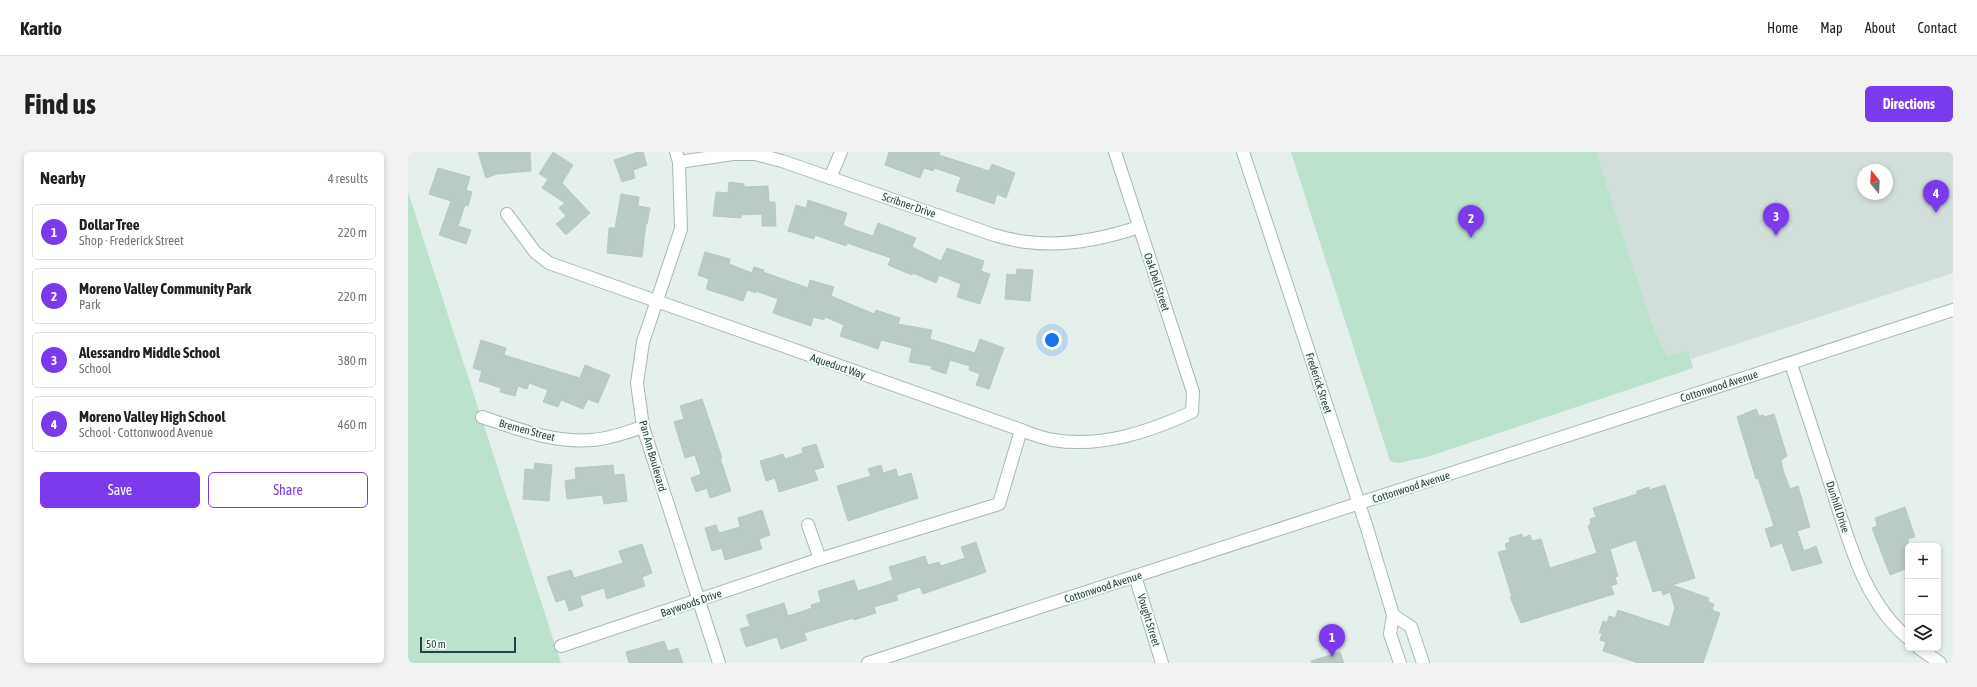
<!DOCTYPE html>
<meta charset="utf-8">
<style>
:root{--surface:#fff;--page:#f2f2f2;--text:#202124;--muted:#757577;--line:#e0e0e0;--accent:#7c3aed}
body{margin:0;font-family:"Asap Condensed",sans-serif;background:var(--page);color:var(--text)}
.controls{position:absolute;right:12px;bottom:12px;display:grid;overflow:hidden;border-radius:6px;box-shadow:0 2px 6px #0003}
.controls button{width:36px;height:36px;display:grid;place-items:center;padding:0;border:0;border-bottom:1px solid var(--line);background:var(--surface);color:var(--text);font:20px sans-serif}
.compass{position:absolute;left:1449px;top:12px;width:36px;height:36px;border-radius:50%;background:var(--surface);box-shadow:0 2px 6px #0003;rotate:342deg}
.scale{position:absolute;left:12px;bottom:10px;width:96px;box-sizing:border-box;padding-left:4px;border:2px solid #22433f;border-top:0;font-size:11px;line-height:14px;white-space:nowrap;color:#22433f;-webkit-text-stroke:3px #f6fbf9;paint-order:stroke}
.you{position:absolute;left:644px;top:188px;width:14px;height:14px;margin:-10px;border:3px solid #fff;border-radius:50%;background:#1a73e8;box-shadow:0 0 0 6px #1a73e833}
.badge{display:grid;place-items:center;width:26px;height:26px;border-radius:50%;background:var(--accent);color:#fff;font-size:13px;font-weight:700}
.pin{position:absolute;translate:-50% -33px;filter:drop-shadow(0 1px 2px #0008)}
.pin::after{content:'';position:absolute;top:21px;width:14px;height:12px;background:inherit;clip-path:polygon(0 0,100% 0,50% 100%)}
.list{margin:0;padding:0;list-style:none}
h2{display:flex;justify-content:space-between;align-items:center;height:52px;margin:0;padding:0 16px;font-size:17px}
h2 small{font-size:13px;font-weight:400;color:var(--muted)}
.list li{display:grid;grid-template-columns:26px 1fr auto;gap:12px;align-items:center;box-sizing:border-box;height:56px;margin:0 8px 8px;padding:0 8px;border:1px solid var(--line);border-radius:6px}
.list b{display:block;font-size:15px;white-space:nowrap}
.list p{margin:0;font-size:13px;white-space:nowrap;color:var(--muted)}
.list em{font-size:13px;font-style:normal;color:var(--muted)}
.actions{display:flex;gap:8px;padding:12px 16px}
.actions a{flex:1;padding:9px 0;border:1px solid var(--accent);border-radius:6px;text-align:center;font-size:14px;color:var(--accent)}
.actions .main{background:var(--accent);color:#fff}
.icon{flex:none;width:22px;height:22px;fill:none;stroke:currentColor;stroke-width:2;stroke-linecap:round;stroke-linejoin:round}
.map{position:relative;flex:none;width:1545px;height:511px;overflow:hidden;border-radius:6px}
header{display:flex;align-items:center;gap:24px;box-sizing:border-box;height:56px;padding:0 20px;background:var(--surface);border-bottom:1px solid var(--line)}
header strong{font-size:19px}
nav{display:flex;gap:22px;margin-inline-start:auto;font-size:14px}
.intro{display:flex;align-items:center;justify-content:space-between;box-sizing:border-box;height:96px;padding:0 24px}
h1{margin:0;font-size:28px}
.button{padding:10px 18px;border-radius:6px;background:var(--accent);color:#fff;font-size:14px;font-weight:700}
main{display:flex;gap:24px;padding:0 24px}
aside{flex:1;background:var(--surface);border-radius:6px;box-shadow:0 2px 6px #0003}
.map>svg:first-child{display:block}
.built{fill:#d3dfdb;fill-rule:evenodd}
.green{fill:#bce1cc}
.building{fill:#bacac6;stroke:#b6c9c5}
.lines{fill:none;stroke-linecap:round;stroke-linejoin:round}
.minor-casing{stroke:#a7b8b5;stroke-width:14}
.tertiary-casing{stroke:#a7b8b5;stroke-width:14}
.secondary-casing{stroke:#a2bcb7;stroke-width:14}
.minor{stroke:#fff;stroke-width:12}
.tertiary{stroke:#fff;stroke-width:12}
.secondary{stroke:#fff;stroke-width:12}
.labels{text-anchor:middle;stroke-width:4;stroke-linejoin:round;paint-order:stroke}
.street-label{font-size:11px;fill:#22433f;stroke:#f6fbf9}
</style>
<header>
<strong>Kartio</strong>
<nav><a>Home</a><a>Map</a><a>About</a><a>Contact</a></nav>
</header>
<div class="intro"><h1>Find us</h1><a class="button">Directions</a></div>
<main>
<aside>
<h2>Nearby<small>4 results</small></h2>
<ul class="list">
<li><span class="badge">1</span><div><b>Dollar Tree</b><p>Shop · Frederick Street</p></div><em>220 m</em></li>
<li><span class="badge">2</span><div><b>Moreno Valley Community Park</b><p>Park</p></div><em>220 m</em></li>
<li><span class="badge">3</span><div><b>Alessandro Middle School</b><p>School</p></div><em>380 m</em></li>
<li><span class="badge">4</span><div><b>Moreno Valley High School</b><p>School · Cottonwood Avenue</p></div><em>460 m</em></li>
</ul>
<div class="actions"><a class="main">Save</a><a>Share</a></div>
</aside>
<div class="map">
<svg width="1545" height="511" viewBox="0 0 1545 511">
<rect width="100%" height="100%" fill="#e5efec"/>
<!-- built -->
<path class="built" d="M1188 0H1545V121L1283 207 1280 198 1259 206 1244 172ZM1455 18H1479V42H1455Z"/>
<!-- green -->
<g class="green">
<polygon points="883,0 1188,0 1244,172 1259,205 1280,198 1285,216 1019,305 990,311 982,309"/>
<polygon points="0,40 153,511 0,511"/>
</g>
<!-- building -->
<g class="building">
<polygon points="70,0 122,0 123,19 89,22 78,26"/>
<polygon points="145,0 165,13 154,31 182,61 158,83 148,72 158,64 151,56 157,51 134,36 140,27 131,22"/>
<polygon points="230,0 235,0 239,13 225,18 227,26 214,30 206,8"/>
<polygon points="481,0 532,0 531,3 581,19 584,12 607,21 598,46 589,42 586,52 548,39 553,25 526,16 525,19 516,16 512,26 477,13"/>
<polygon points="30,16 62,25 58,38 64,40 60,54 57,53 50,74 63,78 58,92 31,83 43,49 21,42"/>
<polygon points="321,30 336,32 336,35 360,34 361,50 367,50 368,74 354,74 354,62 333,63 333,66 305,64 308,40 320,41"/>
<polygon points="213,42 231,45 230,54 242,56 239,72 238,71 234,105 199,101 201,76 207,76"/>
<polygon points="400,48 439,61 435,73 444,77 465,84 470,71 508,86 504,95 533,109 539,96 576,109 573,119 582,122 572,152 549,145 553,132 531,123 528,131 505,121 504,123 480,113 483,106 439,91 438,94 407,83 406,87 380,79 388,53 398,56"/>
<polygon points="297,100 322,107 321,112 344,121 346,115 356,118 355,120 400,136 402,128 426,135 423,144 466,162 468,158 492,166 490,172 524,178 522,187 567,201 572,187 596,196 581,237 568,233 572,222 561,218 562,214 542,208 538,222 523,217 524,214 501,210 504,196 473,188 470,197 432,184 436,173 417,165 416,168 405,165 403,174 365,161 370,147 348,139 348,141 339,138 335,149 298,137 301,127 290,123"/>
<polygon points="609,117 625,118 622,149 597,147 599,122 608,123"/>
<polygon points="73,188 98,196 96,203 172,226 177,213 202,223 190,251 180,247 175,257 153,248 150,255 135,250 140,238 121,231 119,237 110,234 107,244 92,240 93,236 71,229 74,219 65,216"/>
<polygon points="294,247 314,306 312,306 323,339 302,346 299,336 288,340 283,326 293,322 287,303 277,306 266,270 276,267 272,254"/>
<polygon points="1348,257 1351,264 1355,263 1356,265 1366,262 1379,304 1373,308 1375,318 1382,337 1390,334 1402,375 1389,379 1396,399 1408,394 1414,411 1384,419 1374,391 1363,395 1357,377 1366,374 1350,326 1348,327 1329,265"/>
<polygon points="408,292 416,315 406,318 410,328 371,340 367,326 358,329 352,309 375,302 377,307 395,301 394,296"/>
<polygon points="127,311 144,313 141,349 115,347 117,317 126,318"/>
<polygon points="205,313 206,323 216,322 219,349 196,352 194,343 159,347 157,329 168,327 167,316"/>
<polygon points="473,313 475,321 488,317 490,325 503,321 510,346 440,369 429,334 463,324 460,317"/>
<polygon points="1257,333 1287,426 1264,433 1301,446 1300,450 1306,452 1304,458 1312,461 1295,511 1230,511 1195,499 1198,490 1192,488 1194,481 1191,481 1195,469 1199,471 1201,464 1207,466 1210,458 1261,475 1267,456 1262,440 1255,443 1253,438 1245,440 1228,388 1202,397 1210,424 1207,425 1209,432 1203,434 1206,442 1113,471 1102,445 1104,445 1090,400 1099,398 1097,392 1102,390 1101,386 1114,382 1115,386 1122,383 1124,389 1133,387 1142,416 1189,401 1180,374 1183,371 1182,367 1188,365 1185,356 1229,342 1229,339 1241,335 1241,338"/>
<polygon points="1497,355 1507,385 1500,387 1500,416 1482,423 1464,376 1469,374 1467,366"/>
<polygon points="354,358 362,383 351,387 354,397 317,408 314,396 304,399 297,376 308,373 311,381 332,375 330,366"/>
<polygon points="568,390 578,420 515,442 512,435 488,443 490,448 466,455 468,461 446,468 445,466 396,481 399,488 373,497 369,485 338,495 332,477 342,474 338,463 376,451 380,464 404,456 403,453 413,450 410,439 446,428 450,439 460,436 485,428 481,415 517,404 520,413 531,410 533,414 557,406 553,395"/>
<polygon points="234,392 244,421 234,425 237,434 199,447 196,436 172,444 175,454 161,459 157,447 148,450 139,425 163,418 166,426 215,411 211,399"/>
<polygon points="256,489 260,499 270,496 275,511 221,511 218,500"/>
<polygon points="932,500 936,511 904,511 903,509"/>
</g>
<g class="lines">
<defs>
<g id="minor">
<polyline points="268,0 271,10 273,77 235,190 229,231 235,275 311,511"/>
<path d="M271 10 325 2H347L374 9 586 83C597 86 608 89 619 90 657 95 695 87 731 75"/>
<polyline points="422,26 433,0"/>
<path d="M99 62 127 100 141 111 613 278C623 282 634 286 645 288 693 296 741 280 784 260L785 240 707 0"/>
<path d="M1383 212C1396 251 1409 291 1422 331 1440 385 1454 448 1500 486"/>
<path d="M74 265C110 277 145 291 184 288 201 287 219 280 235 275"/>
<polyline points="400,373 412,407"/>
<polyline points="727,424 754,511"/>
<polyline points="153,494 412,407 591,352 613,278"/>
<polyline points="1511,496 1532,511"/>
</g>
<polyline id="tertiary" points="460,511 1545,158"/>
<g id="secondary">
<polyline points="835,0 959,376 985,463 982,482 992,511"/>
<polyline points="985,463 1003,475 1015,511"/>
</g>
</defs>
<!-- minor casing -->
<use href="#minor" class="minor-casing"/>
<!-- tertiary casing -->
<use href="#tertiary" class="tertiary-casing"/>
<!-- secondary casing -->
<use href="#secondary" class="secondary-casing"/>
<!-- minor -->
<use href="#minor" class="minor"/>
<!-- tertiary -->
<use href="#tertiary" class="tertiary"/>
<!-- secondary -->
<use href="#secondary" class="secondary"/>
</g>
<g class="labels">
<!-- street labels -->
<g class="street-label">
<text transform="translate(501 53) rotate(19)" y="4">Scribner Drive</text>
<text transform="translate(749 130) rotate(72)" y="4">Oak Dell Street</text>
<text transform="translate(430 214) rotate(19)" y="4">Aqueduct Way</text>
<text transform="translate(911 231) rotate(72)" y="4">Frederick Street</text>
<text transform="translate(1311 234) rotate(-18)" y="4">Cottonwood Avenue</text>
<text transform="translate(119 278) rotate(15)" y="4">Bremen Street</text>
<text transform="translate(245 304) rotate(74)" y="4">Pan Am Boulevard</text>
<text transform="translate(1003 335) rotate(-18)" y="4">Cottonwood Avenue</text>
<text transform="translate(1430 355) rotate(72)" y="4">Dunhill Drive</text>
<text transform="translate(695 435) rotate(-18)" y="4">Cottonwood Avenue</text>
<text transform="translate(283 451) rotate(-19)" y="4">Baywoods Drive</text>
<text transform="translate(741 468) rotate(73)" y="4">Vought Street</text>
</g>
</g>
</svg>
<div class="controls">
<button>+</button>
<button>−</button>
<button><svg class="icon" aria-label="layers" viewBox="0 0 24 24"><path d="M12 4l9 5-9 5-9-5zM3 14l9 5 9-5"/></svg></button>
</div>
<svg class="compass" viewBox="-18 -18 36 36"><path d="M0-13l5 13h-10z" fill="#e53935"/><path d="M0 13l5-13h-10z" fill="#757577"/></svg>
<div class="scale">50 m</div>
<div class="you"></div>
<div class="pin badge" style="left:924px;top:505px">1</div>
<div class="pin badge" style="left:1063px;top:86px">2</div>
<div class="pin badge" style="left:1368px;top:84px">3</div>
<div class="pin badge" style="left:1528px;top:61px">4</div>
</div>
</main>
